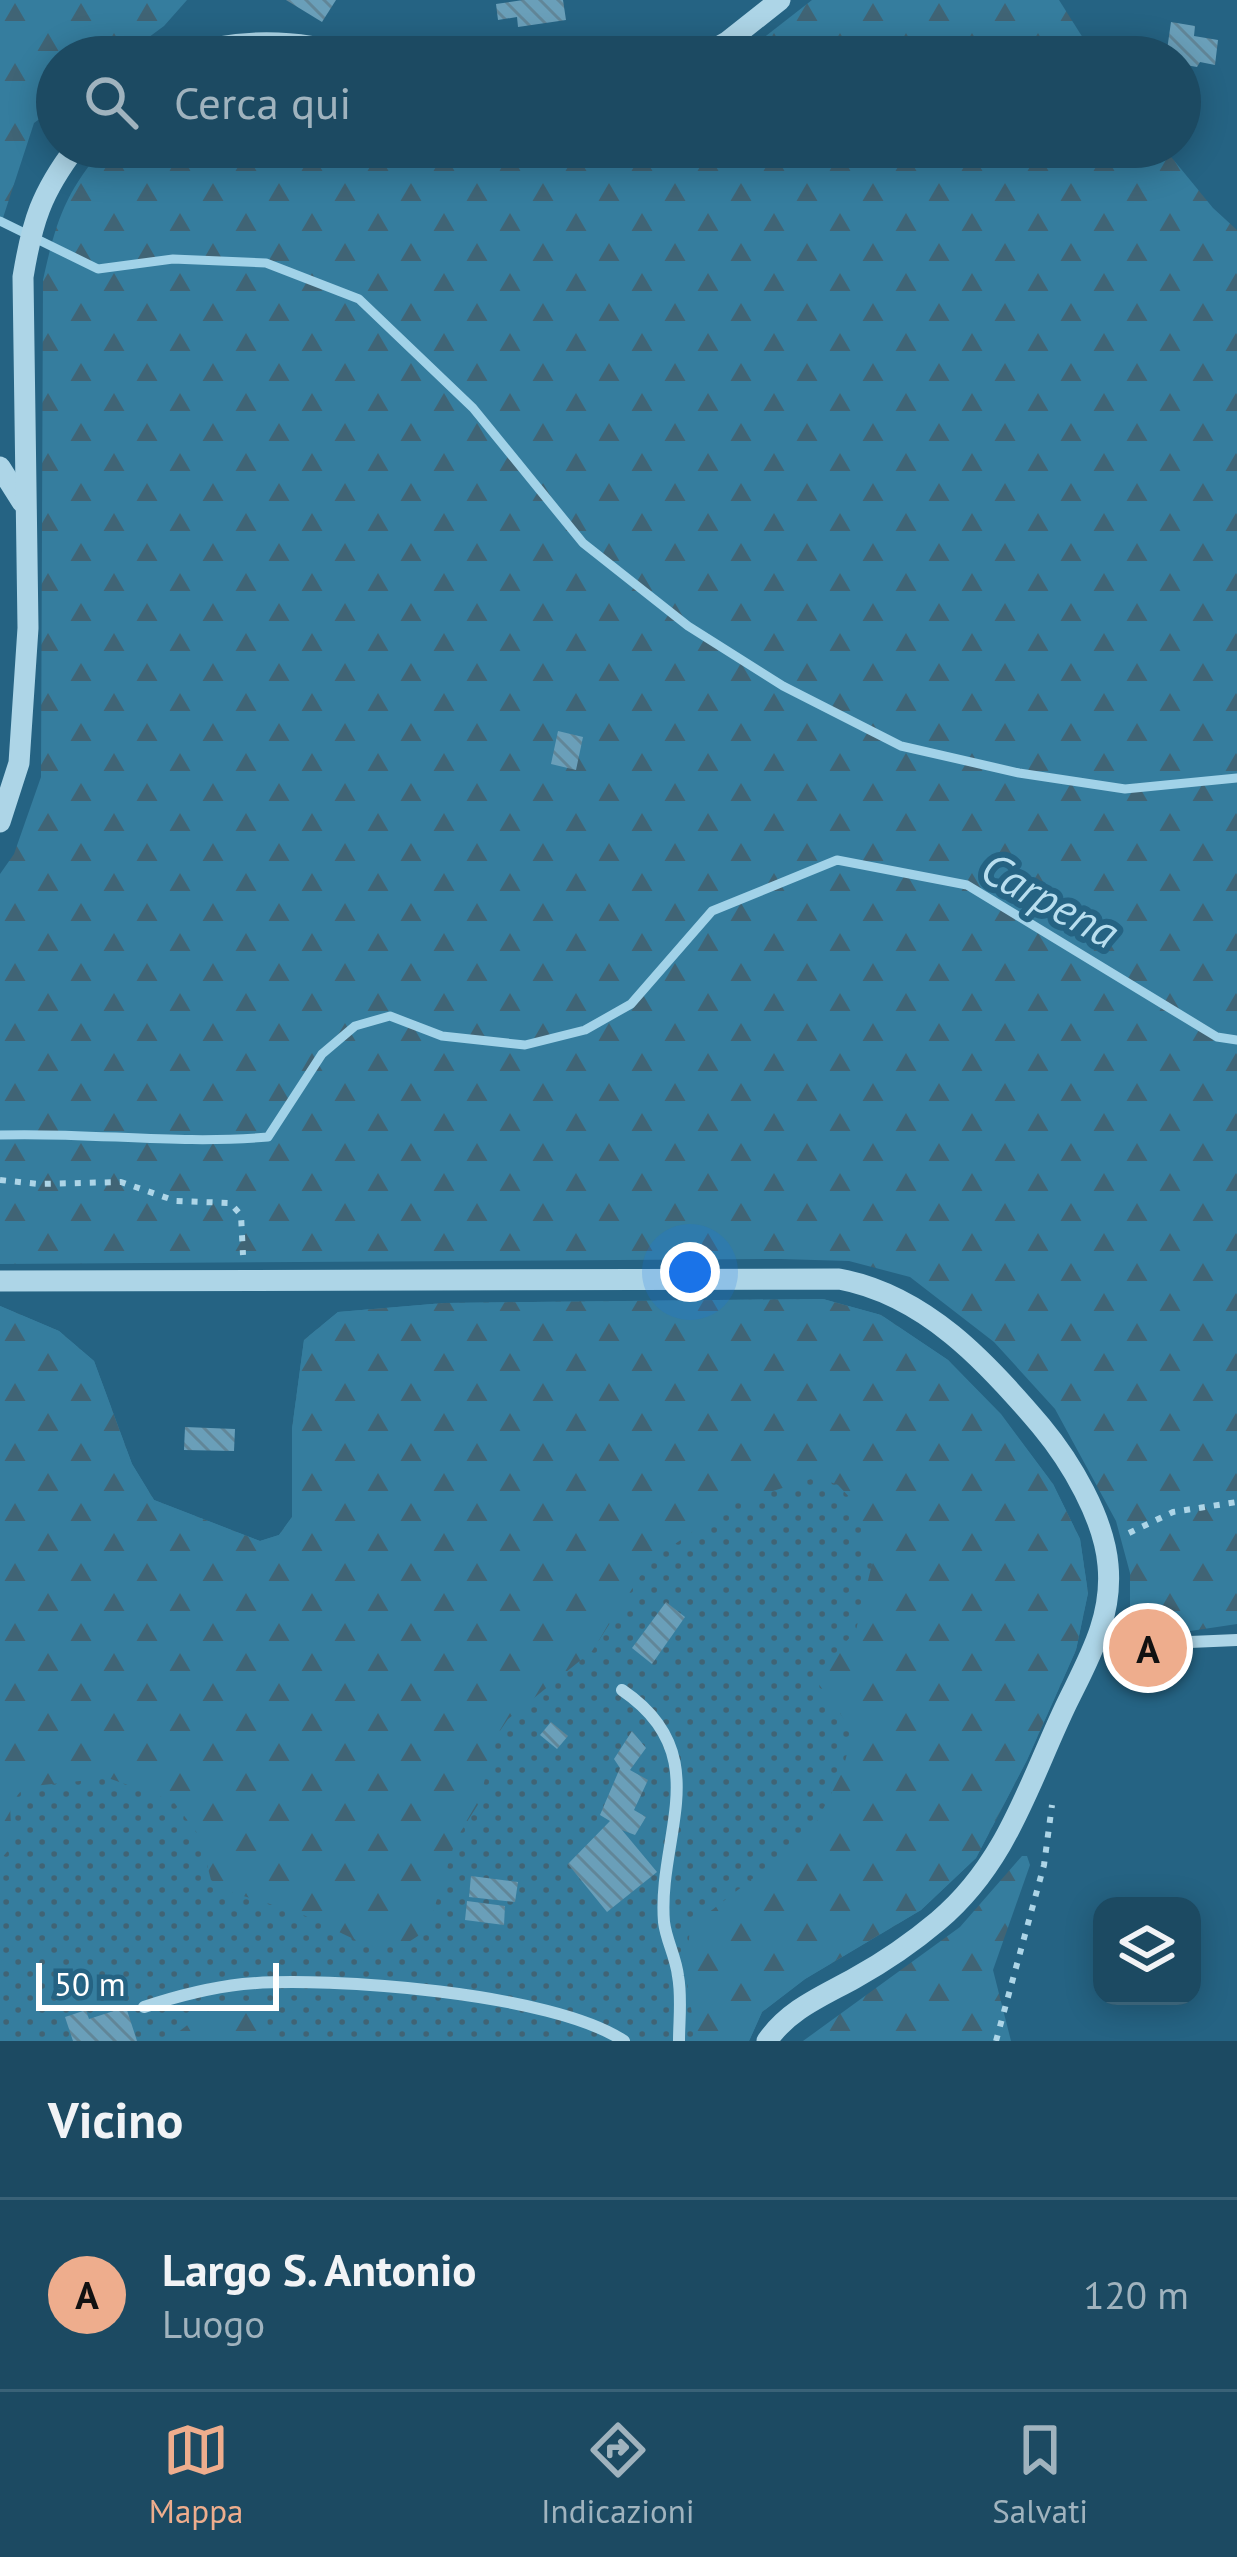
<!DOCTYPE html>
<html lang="it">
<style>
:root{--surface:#1c4a62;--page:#29546b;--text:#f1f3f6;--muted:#a0b3be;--line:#3a6277;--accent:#eead8d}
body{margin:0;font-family:"PT Sans",sans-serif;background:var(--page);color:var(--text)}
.controls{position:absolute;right:36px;bottom:36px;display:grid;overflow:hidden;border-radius:24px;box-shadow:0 6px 30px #0003}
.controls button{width:108px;height:108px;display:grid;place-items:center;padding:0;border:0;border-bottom:3px solid var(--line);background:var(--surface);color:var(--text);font:60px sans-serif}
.scale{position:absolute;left:36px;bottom:30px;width:243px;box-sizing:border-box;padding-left:12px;border:6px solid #fff;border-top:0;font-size:33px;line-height:42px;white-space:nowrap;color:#fff;-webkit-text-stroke:9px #256383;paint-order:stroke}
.you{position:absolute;left:690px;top:1272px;width:42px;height:42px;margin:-30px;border:9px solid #fff;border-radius:50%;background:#1a73e8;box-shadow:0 0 0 18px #1a73e833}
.badge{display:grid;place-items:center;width:78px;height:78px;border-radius:50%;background:var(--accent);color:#111;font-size:39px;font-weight:700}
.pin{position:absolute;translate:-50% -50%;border:6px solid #fff;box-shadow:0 3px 12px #0006}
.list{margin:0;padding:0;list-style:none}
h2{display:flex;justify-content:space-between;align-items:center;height:156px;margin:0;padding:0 48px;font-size:51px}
h2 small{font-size:39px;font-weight:400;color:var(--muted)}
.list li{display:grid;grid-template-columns:78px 1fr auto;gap:36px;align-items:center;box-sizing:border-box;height:192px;padding:0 48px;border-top:3px solid var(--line)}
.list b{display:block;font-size:45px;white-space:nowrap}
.list p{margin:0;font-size:39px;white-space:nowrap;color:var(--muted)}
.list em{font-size:39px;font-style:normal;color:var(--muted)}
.icon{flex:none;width:66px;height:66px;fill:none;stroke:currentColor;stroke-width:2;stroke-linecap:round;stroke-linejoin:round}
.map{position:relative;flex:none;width:1237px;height:2041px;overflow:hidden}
.search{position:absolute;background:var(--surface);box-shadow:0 6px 30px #0003;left:36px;right:36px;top:36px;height:132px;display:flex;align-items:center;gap:30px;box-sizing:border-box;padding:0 42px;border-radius:66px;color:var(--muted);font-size:45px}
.sheet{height:348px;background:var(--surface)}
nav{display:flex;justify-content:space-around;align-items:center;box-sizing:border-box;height:168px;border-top:3px solid var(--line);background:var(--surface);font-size:33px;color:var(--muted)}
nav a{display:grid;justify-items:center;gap:6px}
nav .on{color:var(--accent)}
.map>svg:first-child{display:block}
.grass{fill:url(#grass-dots)}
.forest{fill:url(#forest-firs)}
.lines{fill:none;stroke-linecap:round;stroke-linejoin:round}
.stream{stroke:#a1d2e8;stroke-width:9}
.building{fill:url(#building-back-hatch)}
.path{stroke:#add5e7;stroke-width:6;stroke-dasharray:6 9;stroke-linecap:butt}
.minor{stroke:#add5e7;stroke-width:12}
.tertiary{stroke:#add5e7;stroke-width:21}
.labels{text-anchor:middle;stroke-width:12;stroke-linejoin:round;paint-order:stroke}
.water-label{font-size:45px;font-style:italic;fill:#b8deef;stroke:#256383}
</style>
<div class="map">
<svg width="1237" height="2041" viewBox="0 0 1237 2041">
<defs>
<pattern id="grass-dots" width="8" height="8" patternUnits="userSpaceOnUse" patternTransform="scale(3)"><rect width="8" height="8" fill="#357d9e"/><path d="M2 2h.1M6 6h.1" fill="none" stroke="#406475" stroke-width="1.8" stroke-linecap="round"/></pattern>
<pattern id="forest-firs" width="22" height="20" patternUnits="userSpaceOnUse" patternTransform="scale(3)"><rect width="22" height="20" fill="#357d9e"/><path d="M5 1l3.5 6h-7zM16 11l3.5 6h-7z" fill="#406475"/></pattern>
<pattern id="building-back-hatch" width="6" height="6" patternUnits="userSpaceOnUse" patternTransform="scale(3)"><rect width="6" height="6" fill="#6a9fb9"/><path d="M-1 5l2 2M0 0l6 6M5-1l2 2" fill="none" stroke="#618698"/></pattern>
</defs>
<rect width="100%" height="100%" fill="#256383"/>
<!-- grass -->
<polygon class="grass" points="823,1299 881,1315 948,1360 1001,1415 1053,1484 1080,1539 1088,1593 1076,1650 1027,1760 976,1858 921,1910 805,1979 762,2012 749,2041 0,2041 0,1306 59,1331 94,1361 132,1464 154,1500 260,1541 279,1535 292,1517 292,1429 304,1340 338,1312 444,1303"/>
<!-- forest -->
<g class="forest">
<polygon points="0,0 187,0 164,26 122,57 57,57 57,106 34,123 0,227"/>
<polygon points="812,0 1059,0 1095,57 739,57"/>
<path d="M104 147H1163L1213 208 1237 230V1624L1177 1633 1130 1624V1573L1116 1521 1055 1409 994 1342 910 1277 849 1261 781 1259 0 1264V874L14 854 41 777 43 280C56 221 65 193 104 147Z"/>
<polygon points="823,1299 881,1315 948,1360 1001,1414 1053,1484 1080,1539 1088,1593 1076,1650 1027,1760 976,1858 921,1910 805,1979 762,2012 749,2041 696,2041 686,1974 690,1927 810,1834 842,1773 853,1731 815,1679 856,1630 872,1564 853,1501 838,1485 817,1477 735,1503 650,1561 592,1651 508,1719 495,1738 479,1803 456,1839 432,1915 421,1934 404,1945 360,1942 297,1912 230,1892 211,1880 200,1837 173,1801 108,1778 24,1787 10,1805 12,1846 0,1860 0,1306 59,1331 94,1361 132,1464 154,1500 260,1541 279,1535 292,1517 292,1429 304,1340 338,1312 444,1303"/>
<polygon points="1022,1856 1027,1856 1030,1865 993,1970 1011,2041 803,2041 960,1927"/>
<polygon points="246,2004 267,2012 268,2041 167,2041 204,2012"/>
</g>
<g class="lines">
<!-- stream -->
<g class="stream">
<polyline points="0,221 98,269 173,259 266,263 359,299 473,408 583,543 688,626 783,686 901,746 1019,773 1125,789 1237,778"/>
<path d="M0 1135C90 1132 178 1145 268 1137L322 1054 355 1026 390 1016 442 1036 525 1045 585 1030 631 1004 712 911 837 860 967 885 1217 1037 1237 1040"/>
</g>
</g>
<!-- building -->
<g class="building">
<polygon points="286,0 336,0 322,22"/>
<polygon points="523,0 563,0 566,20 518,27 517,17 498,20 496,4"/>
<polygon points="1171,22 1195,26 1194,36 1218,40 1215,65 1200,62 1197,67 1180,64 1180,57 1166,57"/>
<polygon points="558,731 583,737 576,770 551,764"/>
<polygon points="185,1427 235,1429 234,1451 184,1450"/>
<polygon points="666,1602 685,1617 652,1664 632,1648"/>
<polygon points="551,1722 568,1736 557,1749 540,1735"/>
<polygon points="632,1731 646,1748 630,1770 648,1780 634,1810 646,1817 635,1835 622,1830 657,1872 607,1912 568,1864 610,1821 600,1815 620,1768 614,1759"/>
<polygon points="471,1876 518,1882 515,1902 469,1897"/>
<polygon points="467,1901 505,1906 504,1925 465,1920"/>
<polygon points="126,2007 137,2041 73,2041 65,2017 86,2010 89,2019"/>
</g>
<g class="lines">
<!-- path -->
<g class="path">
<polyline points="0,1180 39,1184 121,1182 176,1201 230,1203 241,1215 243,1255"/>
<polyline points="1129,1533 1173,1512 1237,1502"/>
<polyline points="996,2041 1044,1865 1052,1805"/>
</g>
<!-- minor -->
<g class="minor">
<polyline points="1096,1646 1237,1640"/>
<path d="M622 1690C718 1755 657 1836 664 1922 666 1940 676 1957 678 1976 682 1997 679 2020 679 2041"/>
<path d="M144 2007C177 1996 208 1988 243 1984 330 1976 553 1993 624 2041"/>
</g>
<!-- tertiary -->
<g class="tertiary">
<path d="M181 57C234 38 299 38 352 57"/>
<polyline points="700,57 727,42 780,0"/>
<polyline points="0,467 22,502"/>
<path d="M0 822 19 763 28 628 23 277C32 222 41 193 76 147"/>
<path d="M0 1281 839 1279C925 1295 987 1362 1041 1426 1071 1462 1104 1518 1108 1565 1113 1617 1089 1658 1067 1703 1029 1782 1008 1862 938 1921 913 1942 884 1962 855 1978 823 1996 789 2009 767 2041"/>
</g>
</g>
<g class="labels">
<!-- water labels -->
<g class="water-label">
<text transform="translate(1050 900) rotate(29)" y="16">Carpena</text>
</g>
</g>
</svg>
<div class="controls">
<button><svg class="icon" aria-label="layers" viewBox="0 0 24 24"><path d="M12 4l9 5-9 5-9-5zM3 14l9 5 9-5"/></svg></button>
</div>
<div class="scale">50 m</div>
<div class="you"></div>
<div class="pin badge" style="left:1148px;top:1648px">A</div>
<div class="search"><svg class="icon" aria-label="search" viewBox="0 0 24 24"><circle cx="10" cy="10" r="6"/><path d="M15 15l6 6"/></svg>Cerca qui</div>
</div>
<section class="sheet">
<h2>Vicino<small></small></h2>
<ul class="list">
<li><span class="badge">A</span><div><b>Largo S. Antonio</b><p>Luogo</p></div><em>120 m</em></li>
</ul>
</section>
<nav>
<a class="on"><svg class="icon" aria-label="map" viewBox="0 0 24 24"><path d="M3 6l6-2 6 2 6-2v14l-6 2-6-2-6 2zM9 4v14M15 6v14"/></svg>Mappa</a>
<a><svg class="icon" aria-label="directions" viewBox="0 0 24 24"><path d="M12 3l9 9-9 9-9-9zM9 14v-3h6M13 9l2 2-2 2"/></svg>Indicazioni</a>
<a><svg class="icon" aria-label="saved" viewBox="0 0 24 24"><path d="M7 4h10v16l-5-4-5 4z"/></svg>Salvati</a>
</nav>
